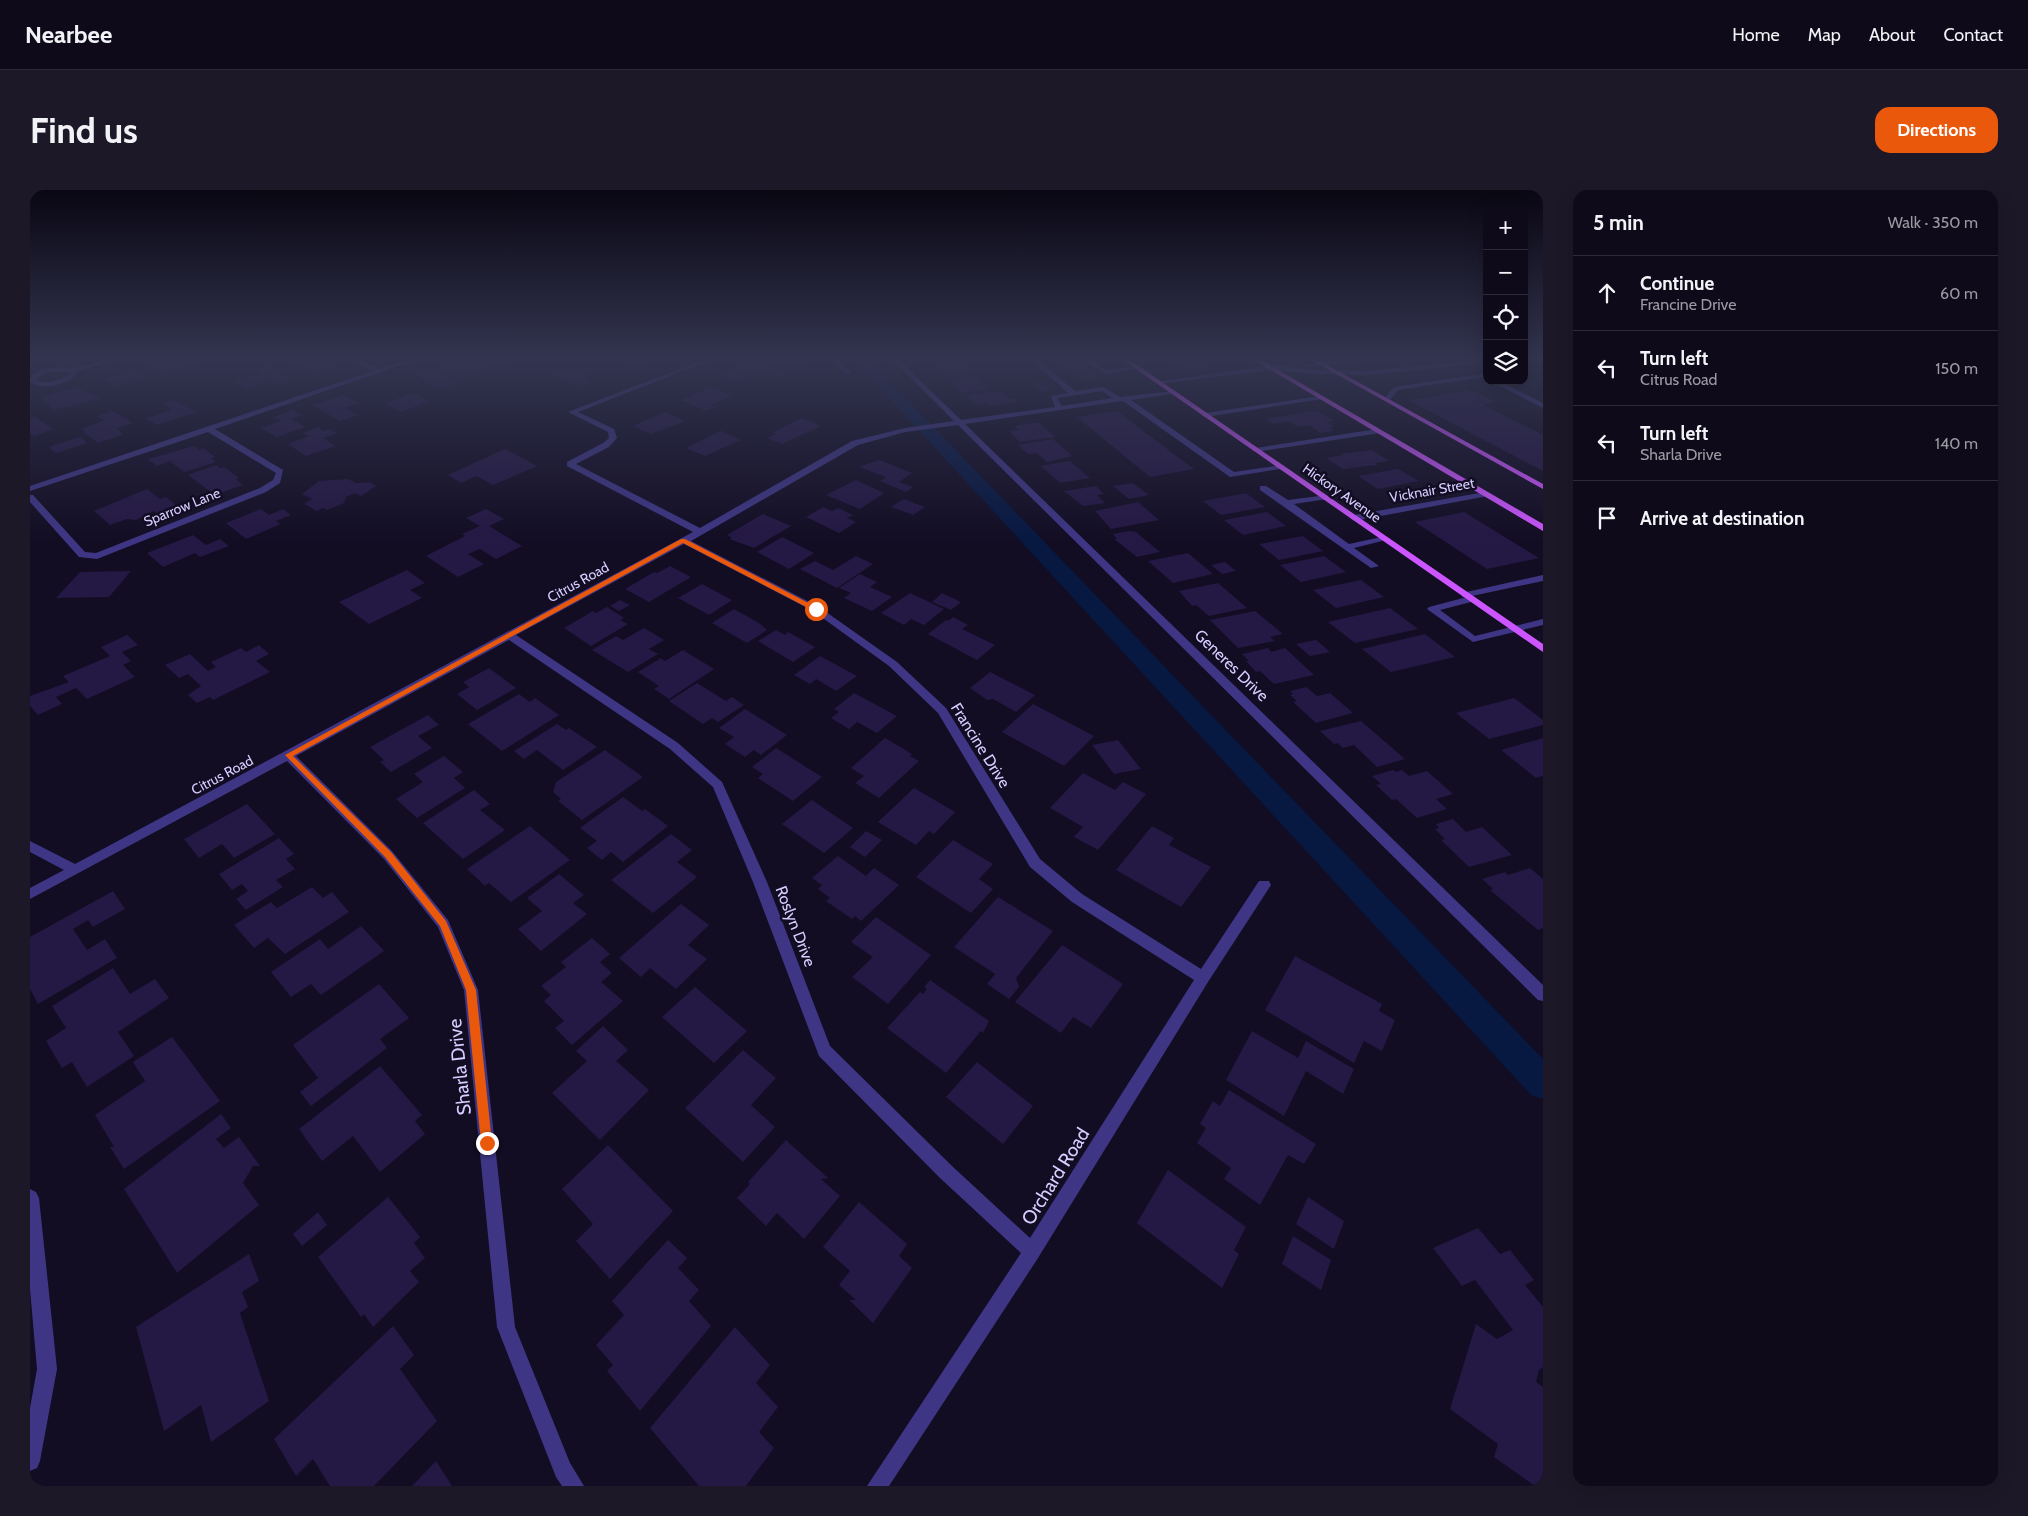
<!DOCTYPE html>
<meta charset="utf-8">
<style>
:root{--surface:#0e0a1a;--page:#1c1827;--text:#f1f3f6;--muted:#9b9aa2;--line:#2e2b39;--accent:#ea580c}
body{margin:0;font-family:Cabin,sans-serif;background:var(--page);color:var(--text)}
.controls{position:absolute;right:15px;top:15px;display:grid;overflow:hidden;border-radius:10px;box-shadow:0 5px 20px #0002}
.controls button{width:45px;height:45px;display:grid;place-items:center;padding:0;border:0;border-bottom:1px solid var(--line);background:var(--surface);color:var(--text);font:25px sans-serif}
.stop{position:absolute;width:15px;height:15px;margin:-11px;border:4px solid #ea580c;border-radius:50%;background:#fff}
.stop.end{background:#ea580c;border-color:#fff;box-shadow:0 1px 5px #0008}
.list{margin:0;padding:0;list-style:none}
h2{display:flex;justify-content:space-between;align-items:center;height:65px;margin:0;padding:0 20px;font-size:21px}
h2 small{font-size:16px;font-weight:400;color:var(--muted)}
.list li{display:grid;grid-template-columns:32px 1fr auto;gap:15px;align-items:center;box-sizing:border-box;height:75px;padding:0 20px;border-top:1px solid var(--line)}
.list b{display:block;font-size:19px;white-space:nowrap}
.list p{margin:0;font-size:16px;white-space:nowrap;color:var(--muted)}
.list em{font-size:16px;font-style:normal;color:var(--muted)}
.icon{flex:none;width:28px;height:28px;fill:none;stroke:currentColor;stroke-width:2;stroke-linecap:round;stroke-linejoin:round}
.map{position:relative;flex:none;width:1513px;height:1296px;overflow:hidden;border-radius:15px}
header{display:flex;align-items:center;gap:30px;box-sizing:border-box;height:70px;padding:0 25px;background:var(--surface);border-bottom:1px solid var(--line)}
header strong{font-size:24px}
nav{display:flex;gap:28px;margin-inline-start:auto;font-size:18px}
.intro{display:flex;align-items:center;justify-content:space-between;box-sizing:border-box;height:120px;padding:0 30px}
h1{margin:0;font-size:35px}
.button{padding:12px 22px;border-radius:15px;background:var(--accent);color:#fff;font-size:18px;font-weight:700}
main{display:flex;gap:30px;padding:0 30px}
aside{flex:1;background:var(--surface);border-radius:15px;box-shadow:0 5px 20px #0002}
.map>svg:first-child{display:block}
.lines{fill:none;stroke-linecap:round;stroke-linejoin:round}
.canal{fill:#071841;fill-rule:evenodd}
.building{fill:#241844}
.minor{fill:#3e3684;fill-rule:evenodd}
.major{fill:#c5f;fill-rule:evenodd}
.route{fill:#ea580c}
.labels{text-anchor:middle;stroke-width:5;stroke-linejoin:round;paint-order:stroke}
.far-street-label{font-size:14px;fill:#d7ceff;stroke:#120d23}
.street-label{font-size:16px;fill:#d7ceff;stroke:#120d23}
.near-street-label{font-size:19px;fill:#d7ceff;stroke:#120d23}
</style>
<header>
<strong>Nearbee</strong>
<nav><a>Home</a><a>Map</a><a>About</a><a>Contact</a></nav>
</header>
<div class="intro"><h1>Find us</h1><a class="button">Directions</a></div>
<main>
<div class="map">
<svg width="1513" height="1296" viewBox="0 0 1513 1296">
<rect width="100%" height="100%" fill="#120d23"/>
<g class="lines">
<!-- canal -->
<polygon class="canal" points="824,170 839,170 1513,869 1513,909 1501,905"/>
</g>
<!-- building -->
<g class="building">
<polygon points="141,170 161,170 168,174 132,185 119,176"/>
<polygon points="258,170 294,170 303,177 282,184"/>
<polygon points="462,170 489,170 471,176 459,171"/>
<polygon points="592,170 619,170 605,175"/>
<polygon points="738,170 779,170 772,173 759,171 752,175"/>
<polygon points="929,170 943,183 917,186 903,174"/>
<polygon points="1027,170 1048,170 1071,187 1053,190"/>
<polygon points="1139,170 1171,170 1166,172 1179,180 1159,183"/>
<polygon points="428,172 440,177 452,173 464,178 431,190 407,179"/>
<polygon points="724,172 755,182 742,188 727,182 707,191 690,185"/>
<polygon points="239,176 261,190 254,194 244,193 240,191 218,199 203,191 231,184 225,181"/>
<polygon points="557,177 569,182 554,188 563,191 550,197 518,183 530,179 542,183"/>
<polygon points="399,178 430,192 415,198 408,197 393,191 396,191 383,183"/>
<polygon points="105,181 116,188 84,197 74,189"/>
<polygon points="944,186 959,199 932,203 921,195 924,195 918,189"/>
<polygon points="1012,192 1022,200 1011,202 1001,194"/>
<polygon points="46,197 71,208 24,220 10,208"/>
<polygon points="681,197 702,205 680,215 685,217 676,221 651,210"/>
<polygon points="1441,200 1466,212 1453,215 1513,245 1513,281 1378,210"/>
<polygon points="969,201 980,209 984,209 987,212 959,216 956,213 946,215 936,205"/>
<polygon points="383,203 399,211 371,222 355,213"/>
<polygon points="314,205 329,213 315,218 328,225 310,231 283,215"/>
<polygon points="143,210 167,222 126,235 116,228 142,220 132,213"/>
<polygon points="263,220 272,225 261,229 275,237 247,247 231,238 251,231 244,227"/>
<polygon points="83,221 103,233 87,238 93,245 68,253 53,242 55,241 52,239 74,230 68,226"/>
<polygon points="1087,221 1145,265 1164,279 1120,287 1047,227"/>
<polygon points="1286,221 1304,231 1297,232 1304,237 1299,238 1304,241 1290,243 1280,235 1268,237 1259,231 1244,234 1236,229"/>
<polygon points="635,222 655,231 621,244 603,236"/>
<polygon points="4,226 23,239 4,246 0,243 0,228"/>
<polygon points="772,228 791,236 752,254 737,248 746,244 743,242"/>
<polygon points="1008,232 1025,247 990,252 979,241 989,240 984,236"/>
<polygon points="288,237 294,241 299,239 307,243 293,248 305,256 276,266 258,254 279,246 273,243"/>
<polygon points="691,241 710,250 675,266 656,258"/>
<polygon points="50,247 57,253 26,263 19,257"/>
<polygon points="1023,249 1042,266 1017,272 1007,263 998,264 988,255"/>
<polygon points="164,256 169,260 173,258 185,267 181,268 186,272 154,282 140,271 127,276 118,269"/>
<polygon points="475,259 507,276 463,295 447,286 431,293 418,285"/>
<polygon points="1342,260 1359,271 1345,273 1347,275 1313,279 1296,268 1313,265 1310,264"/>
<polygon points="849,270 882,283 869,292 883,297 876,302 850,291 856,287 829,277"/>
<polygon points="1040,271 1060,288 1030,293 1011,276"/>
<polygon points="186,275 190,278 194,277 209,288 206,289 213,295 185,305 158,285"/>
<polygon points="1368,279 1389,291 1348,299 1328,286"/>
<polygon points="318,289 326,293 339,292 346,296 331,306 325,303 316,307 314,313 297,320 293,318 287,321 274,314 282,309 272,304 289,291"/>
<polygon points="826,290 854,303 830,319 796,305"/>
<polygon points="1103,293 1119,305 1099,309 1083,296"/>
<polygon points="1066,296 1074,304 1067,305 1075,313 1053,316 1034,301"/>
<polygon points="117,299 130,309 136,307 149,318 129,325 124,321 106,330 97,329 80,335 64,321"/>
<polygon points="1216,303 1235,317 1191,325 1173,311"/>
<polygon points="874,309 895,317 883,325 861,317"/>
<polygon points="1108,312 1129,330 1081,339 1065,321"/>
<polygon points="793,317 802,321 808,318 823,325 817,328 826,332 809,343 776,327"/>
<polygon points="231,319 239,325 253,319 261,325 246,331 251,334 216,349 196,333"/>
<polygon points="456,319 474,329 459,336 492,356 466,369 450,359 438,364 454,374 428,387 396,366 435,346 432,344 450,336 436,328"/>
<polygon points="1237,322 1256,336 1213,345 1194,330"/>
<polygon points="1434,322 1509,368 1457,379 1385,332"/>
<polygon points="733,324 761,336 724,358 699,349 702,348 697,345"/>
<polygon points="1099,341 1106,342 1130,362 1107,367 1084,349 1087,349 1083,344"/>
<polygon points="163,345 176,355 190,349 199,356 170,367 165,363 133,377 117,363"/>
<polygon points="1273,346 1293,361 1249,370 1229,354"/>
<polygon points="752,347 784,363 759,379 727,362"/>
<polygon points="1158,363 1183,384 1143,393 1118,371"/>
<polygon points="826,366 843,374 807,398 770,379 785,371 803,380"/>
<polygon points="1294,366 1316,382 1271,392 1250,375"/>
<polygon points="1195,372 1206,381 1192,384 1181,375"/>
<polygon points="640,376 661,387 619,412 595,399 624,382 627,383"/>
<polygon points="377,380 395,393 380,400 392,408 339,434 309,412"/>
<polygon points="101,381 79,407 26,408 50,382"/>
<polygon points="830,384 847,392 840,397 862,407 842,421 814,408 821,403 809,398"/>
<polygon points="1331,390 1354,407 1306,418 1283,400"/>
<polygon points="1188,393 1217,418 1179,426 1166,415 1162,416 1149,401"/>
<polygon points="672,394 702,410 679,425 648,408"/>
<polygon points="880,403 914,419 894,435 881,429 874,435 851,423"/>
<polygon points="912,403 931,412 921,420 902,412"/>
<polygon points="590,410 600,415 589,421 580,416"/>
<polygon points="577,417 594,428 590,430 598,434 561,456 534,438 563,421 566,423"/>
<polygon points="1360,418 1388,439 1325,453 1298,432"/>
<polygon points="704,419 729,433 737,440 717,453 682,433"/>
<polygon points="1225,421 1253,444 1240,447 1245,451 1208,458 1180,430"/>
<polygon points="923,427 938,435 932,439 965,455 947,470 898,444 916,430 918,431"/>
<polygon points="614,438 634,450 619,459 628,464 598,482 562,460 586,446 593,450"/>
<polygon points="746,440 755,445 758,442 785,457 763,472 728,451"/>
<polygon points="1395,444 1425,467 1361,482 1332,459"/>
<polygon points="97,445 108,455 92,462 101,471 93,475 105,487 57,509 46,498 26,507 32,514 8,525 0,516 0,506 39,492 33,486 80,466 71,457"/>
<polygon points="1286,450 1300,462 1280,466 1266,454"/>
<polygon points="229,455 239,464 226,471 240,482 183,510 180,507 167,513 158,505 171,496 158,484 149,488 135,475 160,464 178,481 186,477 181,472 211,458 216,462"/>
<polygon points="1238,458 1241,462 1255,458 1284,485 1244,494 1230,481 1226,482 1216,471 1219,471 1212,464"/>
<polygon points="653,460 684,479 639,509 624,499 629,496 608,482 631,468 635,471"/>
<polygon points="790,466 827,486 806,501 786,489 780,494 764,485"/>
<polygon points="459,478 486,498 447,520 427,504 439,497 433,492"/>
<polygon points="960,482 1005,505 986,522 963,509 957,510 940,498"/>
<polygon points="667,493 696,511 702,507 714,515 688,532 682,528 673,534 639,511"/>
<polygon points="1276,497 1287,506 1300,503 1323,523 1286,533 1263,512 1267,511 1260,505 1263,504 1260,501"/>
<polygon points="824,503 867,526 847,543 827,532 819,539 801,528 809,522 804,519"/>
<polygon points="489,504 500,512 505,508 529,525 472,561 438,534"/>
<polygon points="1484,508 1513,530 1513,535 1459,549 1426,523"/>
<polygon points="1003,514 1064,546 1034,576 972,542"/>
<polygon points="715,519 757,545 731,565 724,560 715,567 695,554 704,547 689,538"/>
<polygon points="398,525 409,535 388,546 402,558 361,582 350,572 354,570 340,557"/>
<polygon points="1331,531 1375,569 1347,577 1324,555 1313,558 1308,553 1304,554 1290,541"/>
<polygon points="527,534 536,540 539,538 567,557 533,580 507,560 494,569 484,561"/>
<polygon points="855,548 882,564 880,566 889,571 849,608 825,593 834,586 821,578"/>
<polygon points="1513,548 1513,586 1506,588 1471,560"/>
<polygon points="1088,550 1111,579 1084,584 1062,555"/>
<polygon points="746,558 792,587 763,611 728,588 733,584 722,577"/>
<polygon points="575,560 613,587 552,630 528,611 531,609 523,602 526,592"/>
<polygon points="414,566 433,582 424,588 435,598 387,628 366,609 393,592 384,584"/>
<polygon points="1363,580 1366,582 1372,580 1379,586 1397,581 1423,604 1406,609 1417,619 1387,628 1366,609 1362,610 1346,595 1351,594 1342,586"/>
<polygon points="1053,583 1085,600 1093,592 1116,604 1068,660 1044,647 1053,637 1020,618"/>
<polygon points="884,598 925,622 904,644 899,641 886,655 848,632"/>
<polygon points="444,600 460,614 450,620 475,640 433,669 393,633"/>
<polygon points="593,607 612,621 615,619 638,636 593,672 581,662 572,670 557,658 567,651 550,638"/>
<polygon points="782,610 823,638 794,663 752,634"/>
<polygon points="217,614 245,644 204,668 192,654 169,668 154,649"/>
<polygon points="1423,629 1436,642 1452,637 1482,665 1439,677 1411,650 1415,649 1405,639 1409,638 1406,634"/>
<polygon points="500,636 540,670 481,712 459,693 455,696 437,679"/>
<polygon points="1122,636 1144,648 1139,655 1181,677 1151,717 1086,680"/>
<polygon points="836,641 852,650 835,667 820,657"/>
<polygon points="641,644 662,660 647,672 667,687 623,723 581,690"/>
<polygon points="249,648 264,664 256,669 265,679 246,690 253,697 216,720 206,709 218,701 212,694 202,700 189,684"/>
<polygon points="923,650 963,674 949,689 963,699 941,723 886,687"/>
<polygon points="808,666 836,686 844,678 869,695 831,731 825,726 822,729 796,711 800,708 788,699 792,695 782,688"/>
<polygon points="1500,678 1513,689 1513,738 1508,740 1460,700 1463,699 1452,689 1475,682 1478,685"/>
<polygon points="529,684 554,705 543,713 557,724 511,761 488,739 512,721 497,708"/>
<polygon points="282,697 293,708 302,702 319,722 255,764 238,748 224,758 204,735 241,712 247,718"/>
<polygon points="83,701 95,719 63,737 58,730 43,739 57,760 75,749 87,768 8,814 0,799 0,747"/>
<polygon points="968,707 1023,741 986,788 989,797 979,809 957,794 965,784 924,757"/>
<polygon points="651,714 679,735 658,755 677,769 646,799 620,778 611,787 589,768"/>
<polygon points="846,727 901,765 858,814 822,787 843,767 821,752"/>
<polygon points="331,736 354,761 291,805 281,794 261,807 241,782 290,749 298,759"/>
<polygon points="562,748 580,764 570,772 582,783 571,792 593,811 542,855 525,838 534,831 514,811 521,805 511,796 536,777 531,772"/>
<polygon points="1032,755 1093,794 1061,838 1043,827 1031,843 985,812"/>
<polygon points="1265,766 1352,814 1349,821 1365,830 1352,861 1334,851 1324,873 1235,820"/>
<polygon points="83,778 100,804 125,789 139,808 88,842 104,866 57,897 42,872 32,878 16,851 36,838 22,816"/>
<polygon points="900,790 959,831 953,843 951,841 916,883 857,838 890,802 893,804 897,799 894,797"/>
<polygon points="349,794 379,828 350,849 357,858 281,916 270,902 288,888 263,855"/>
<polygon points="665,797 717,841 684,873 632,827"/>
<polygon points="573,836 598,860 586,871 619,900 570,950 522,903 557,871 546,861"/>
<polygon points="1222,841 1268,868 1276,851 1324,879 1313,904 1276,881 1254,926 1196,890"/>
<polygon points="142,847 190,911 94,979 80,957 84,957 65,925 115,891 103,872"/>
<polygon points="713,860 746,888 721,915 745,937 713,972 655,918"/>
<polygon points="947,872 1003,916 973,954 916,907"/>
<polygon points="350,876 392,925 385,931 395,944 350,982 323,946 292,971 269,939"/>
<polygon points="1199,900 1286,954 1274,974 1258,965 1230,1015 1194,989 1201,978 1167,953 1176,938 1170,934 1183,911 1190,916"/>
<polygon points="191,924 201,938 186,949 194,958 209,947 230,976 223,976 213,993 229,1015 147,1083 94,999"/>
<polygon points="756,950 798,988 791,989 810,1006 774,1049 747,1023 736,1036 707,1008 720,994 718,992"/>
<polygon points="578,955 643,1021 580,1089 546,1051 563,1034 532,999"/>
<polygon points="1138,980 1216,1037 1204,1060 1209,1064 1192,1098 1107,1033"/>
<polygon points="358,1007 390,1047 384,1053 395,1068 380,1081 389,1092 343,1137 334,1124 331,1127 288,1067"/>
<polygon points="1278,1007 1314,1031 1304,1059 1266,1034"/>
<polygon points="829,1012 877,1054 869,1066 882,1078 843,1133 819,1110 826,1110 809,1095 820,1081 793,1057"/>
<polygon points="288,1022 297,1035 272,1056 263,1044"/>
<polygon points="1448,1038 1470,1064 1480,1060 1504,1090 1495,1095 1513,1117 1513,1177 1509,1180 1506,1192 1513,1197 1513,1296 1505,1296 1464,1267 1468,1254 1420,1219 1446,1134 1467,1149 1483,1140 1445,1090 1432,1096 1403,1058"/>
<polygon points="1263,1046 1301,1070 1291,1100 1252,1074"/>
<polygon points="638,1050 657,1068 648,1078 669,1100 659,1111 681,1136 610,1221 577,1181 583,1175 566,1155 594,1125 582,1111"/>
<polygon points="219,1064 229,1091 212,1102 218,1117 210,1123 239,1211 181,1252 171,1215 134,1241 106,1137"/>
<polygon points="363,1136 384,1165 370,1179 407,1231 344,1296 300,1296 283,1269 266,1286 244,1249"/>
<polygon points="705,1137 740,1175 726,1193 748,1217 729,1242 744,1258 716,1296 669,1296 620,1238"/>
<polygon points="406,1271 422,1296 382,1296"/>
</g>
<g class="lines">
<!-- minor -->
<g class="minor">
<path d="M73 170H82L46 182 44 187C31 195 14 201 0 192V188C14 173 32 180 50 177 58 176 65 173 73 170ZM17 182H39V185C29 190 17 195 6 190Z"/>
<polygon points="322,170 330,170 349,179 377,170 386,170 185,239 253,280 250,293 236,302 67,369 49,367 0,312 0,305 3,305 55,362 66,363 230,298 243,290 246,283 178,242 0,301 0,296 343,181"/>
<path d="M673 170H681L548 222 584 239 587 248 579 257 546 274 670 338 822 251 875 238 924 231 863 170H869L931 230 1025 217 1021 206 1038 203 1001 170H1008L1045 201 1073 197 1090 207 1144 201V203L1142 204 1101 210 1204 282 1253 275 1254 277 1250 279 1200 287 1093 211 935 234 1513 795V811L1508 810 928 235 875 242 828 255 661 351 789 417 867 472 916 518 1010 669 1052 704 1171 779 1229 691H1239L1241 695 1178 792 1008 1068 859 1296H837L991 1063 910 988 789 866 723 692 683 597 640 559 479 450 266 566 362 661 418 730 448 800 485 1137 540 1273 554 1296H532L526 1287 467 1137 434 800 408 737 354 669 257 571 0 709V698L34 680 0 662V651L45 674 663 342 537 276V272L573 253 579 248 578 242 538 222ZM1072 201 1082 208 1032 216 1027 208ZM654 354 783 421 859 476 908 523 1000 677 1042 712 1164 790 1000 1048 922 976 800 856 737 692 692 592 648 553 486 445Z"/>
<polygon points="801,170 808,170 820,182 820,184 816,184"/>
<polygon points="1055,170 1062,170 1076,180 1108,176 1111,178 1075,184"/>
<polygon points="1313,170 1335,170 1277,177 1274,175"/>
<polygon points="1457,170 1457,173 1337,185 1284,184 1240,180 1128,194 1125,192 1247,175 1284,180 1337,181"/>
<polygon points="1452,184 1455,186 1454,187 1368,200 1359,211 1353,210 1364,197"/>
<polygon points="1460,191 1469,191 1513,213 1513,218"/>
<polygon points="1291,206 1294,208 1293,209 1175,227 1171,225 1175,223"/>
<polygon points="1347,239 1351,241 1350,243 1226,262 1222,260 1226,258"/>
<polygon points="1230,296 1236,296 1258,310 1297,305 1297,309 1264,314 1319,354 1356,346 1356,350 1324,358 1349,376 1341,378 1230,300"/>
<polygon points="1455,302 1459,304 1458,306 1324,331 1320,328 1324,325"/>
<polygon points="1513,385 1513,391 1442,406 1447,409 1445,411 1410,420 1445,446 1513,429 1513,435 1443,452 1397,419 1399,417 1437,407 1432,407 1432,403"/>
<polygon points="0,999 6,1002 9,1008 27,1179 10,1271 7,1278 0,1281 0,1218 7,1179 0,1099"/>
</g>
<!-- major -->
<g class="major">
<polygon points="1093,170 1100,170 1513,454 1513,462"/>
<polygon points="1224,170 1231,170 1513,334 1513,341"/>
<polygon points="1281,170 1288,170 1513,294 1513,299"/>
</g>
</g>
<!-- sky -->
<linearGradient id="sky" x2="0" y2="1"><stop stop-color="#0a0713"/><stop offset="0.48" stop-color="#333550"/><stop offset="1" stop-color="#333550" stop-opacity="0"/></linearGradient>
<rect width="1513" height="351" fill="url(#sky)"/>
<!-- route -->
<polygon class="route" points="651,349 655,349 790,419 784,421 653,353 263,566 361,662 416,731 446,800 462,953 457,958 451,953 436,800 410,736 355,667 255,565"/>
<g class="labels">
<!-- far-street labels -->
<g class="far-street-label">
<text transform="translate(1402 300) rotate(-10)" y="5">Vicknair Street</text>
<text transform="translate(1312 303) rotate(35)" y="5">Hickory Avenue</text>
<text transform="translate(152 317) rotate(-22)" y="5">Sparrow Lane</text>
<text transform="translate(548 392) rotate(-29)" y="5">Citrus Road</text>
<text transform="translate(192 585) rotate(-28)" y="5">Citrus Road</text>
</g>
<!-- street labels -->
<g class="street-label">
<text transform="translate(1202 475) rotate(44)" y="6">Generes Drive</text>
<text transform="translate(951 555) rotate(58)" y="6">Francine Drive</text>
<text transform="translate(766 736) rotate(69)" y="6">Roslyn Drive</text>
</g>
<!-- near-street labels -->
<g class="near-street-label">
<text transform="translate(429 877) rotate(-96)" y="7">Sharla Drive</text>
<text transform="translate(1025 986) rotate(-58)" y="7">Orchard Road</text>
</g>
</g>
</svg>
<div class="controls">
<button>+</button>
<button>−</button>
<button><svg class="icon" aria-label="locate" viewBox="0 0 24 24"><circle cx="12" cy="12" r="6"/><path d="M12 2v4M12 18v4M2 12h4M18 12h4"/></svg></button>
<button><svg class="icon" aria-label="layers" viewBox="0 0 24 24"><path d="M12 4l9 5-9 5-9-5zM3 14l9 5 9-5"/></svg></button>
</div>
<div class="stop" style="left:786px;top:419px"></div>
<div class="stop end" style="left:457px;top:953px"></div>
</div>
<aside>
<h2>5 min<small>Walk · 350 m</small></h2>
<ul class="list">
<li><svg class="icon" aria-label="ahead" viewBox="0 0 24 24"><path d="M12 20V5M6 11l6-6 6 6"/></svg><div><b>Continue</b><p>Francine Drive</p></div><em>60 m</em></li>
<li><svg class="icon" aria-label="left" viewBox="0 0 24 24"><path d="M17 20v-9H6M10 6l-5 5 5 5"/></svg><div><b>Turn left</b><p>Citrus Road</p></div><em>150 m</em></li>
<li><svg class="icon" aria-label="left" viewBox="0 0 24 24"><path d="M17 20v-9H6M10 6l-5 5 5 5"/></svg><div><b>Turn left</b><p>Sharla Drive</p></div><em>140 m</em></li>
<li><svg class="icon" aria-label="arrive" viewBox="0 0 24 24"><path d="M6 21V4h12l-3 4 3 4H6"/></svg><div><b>Arrive at destination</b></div></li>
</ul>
</aside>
</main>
